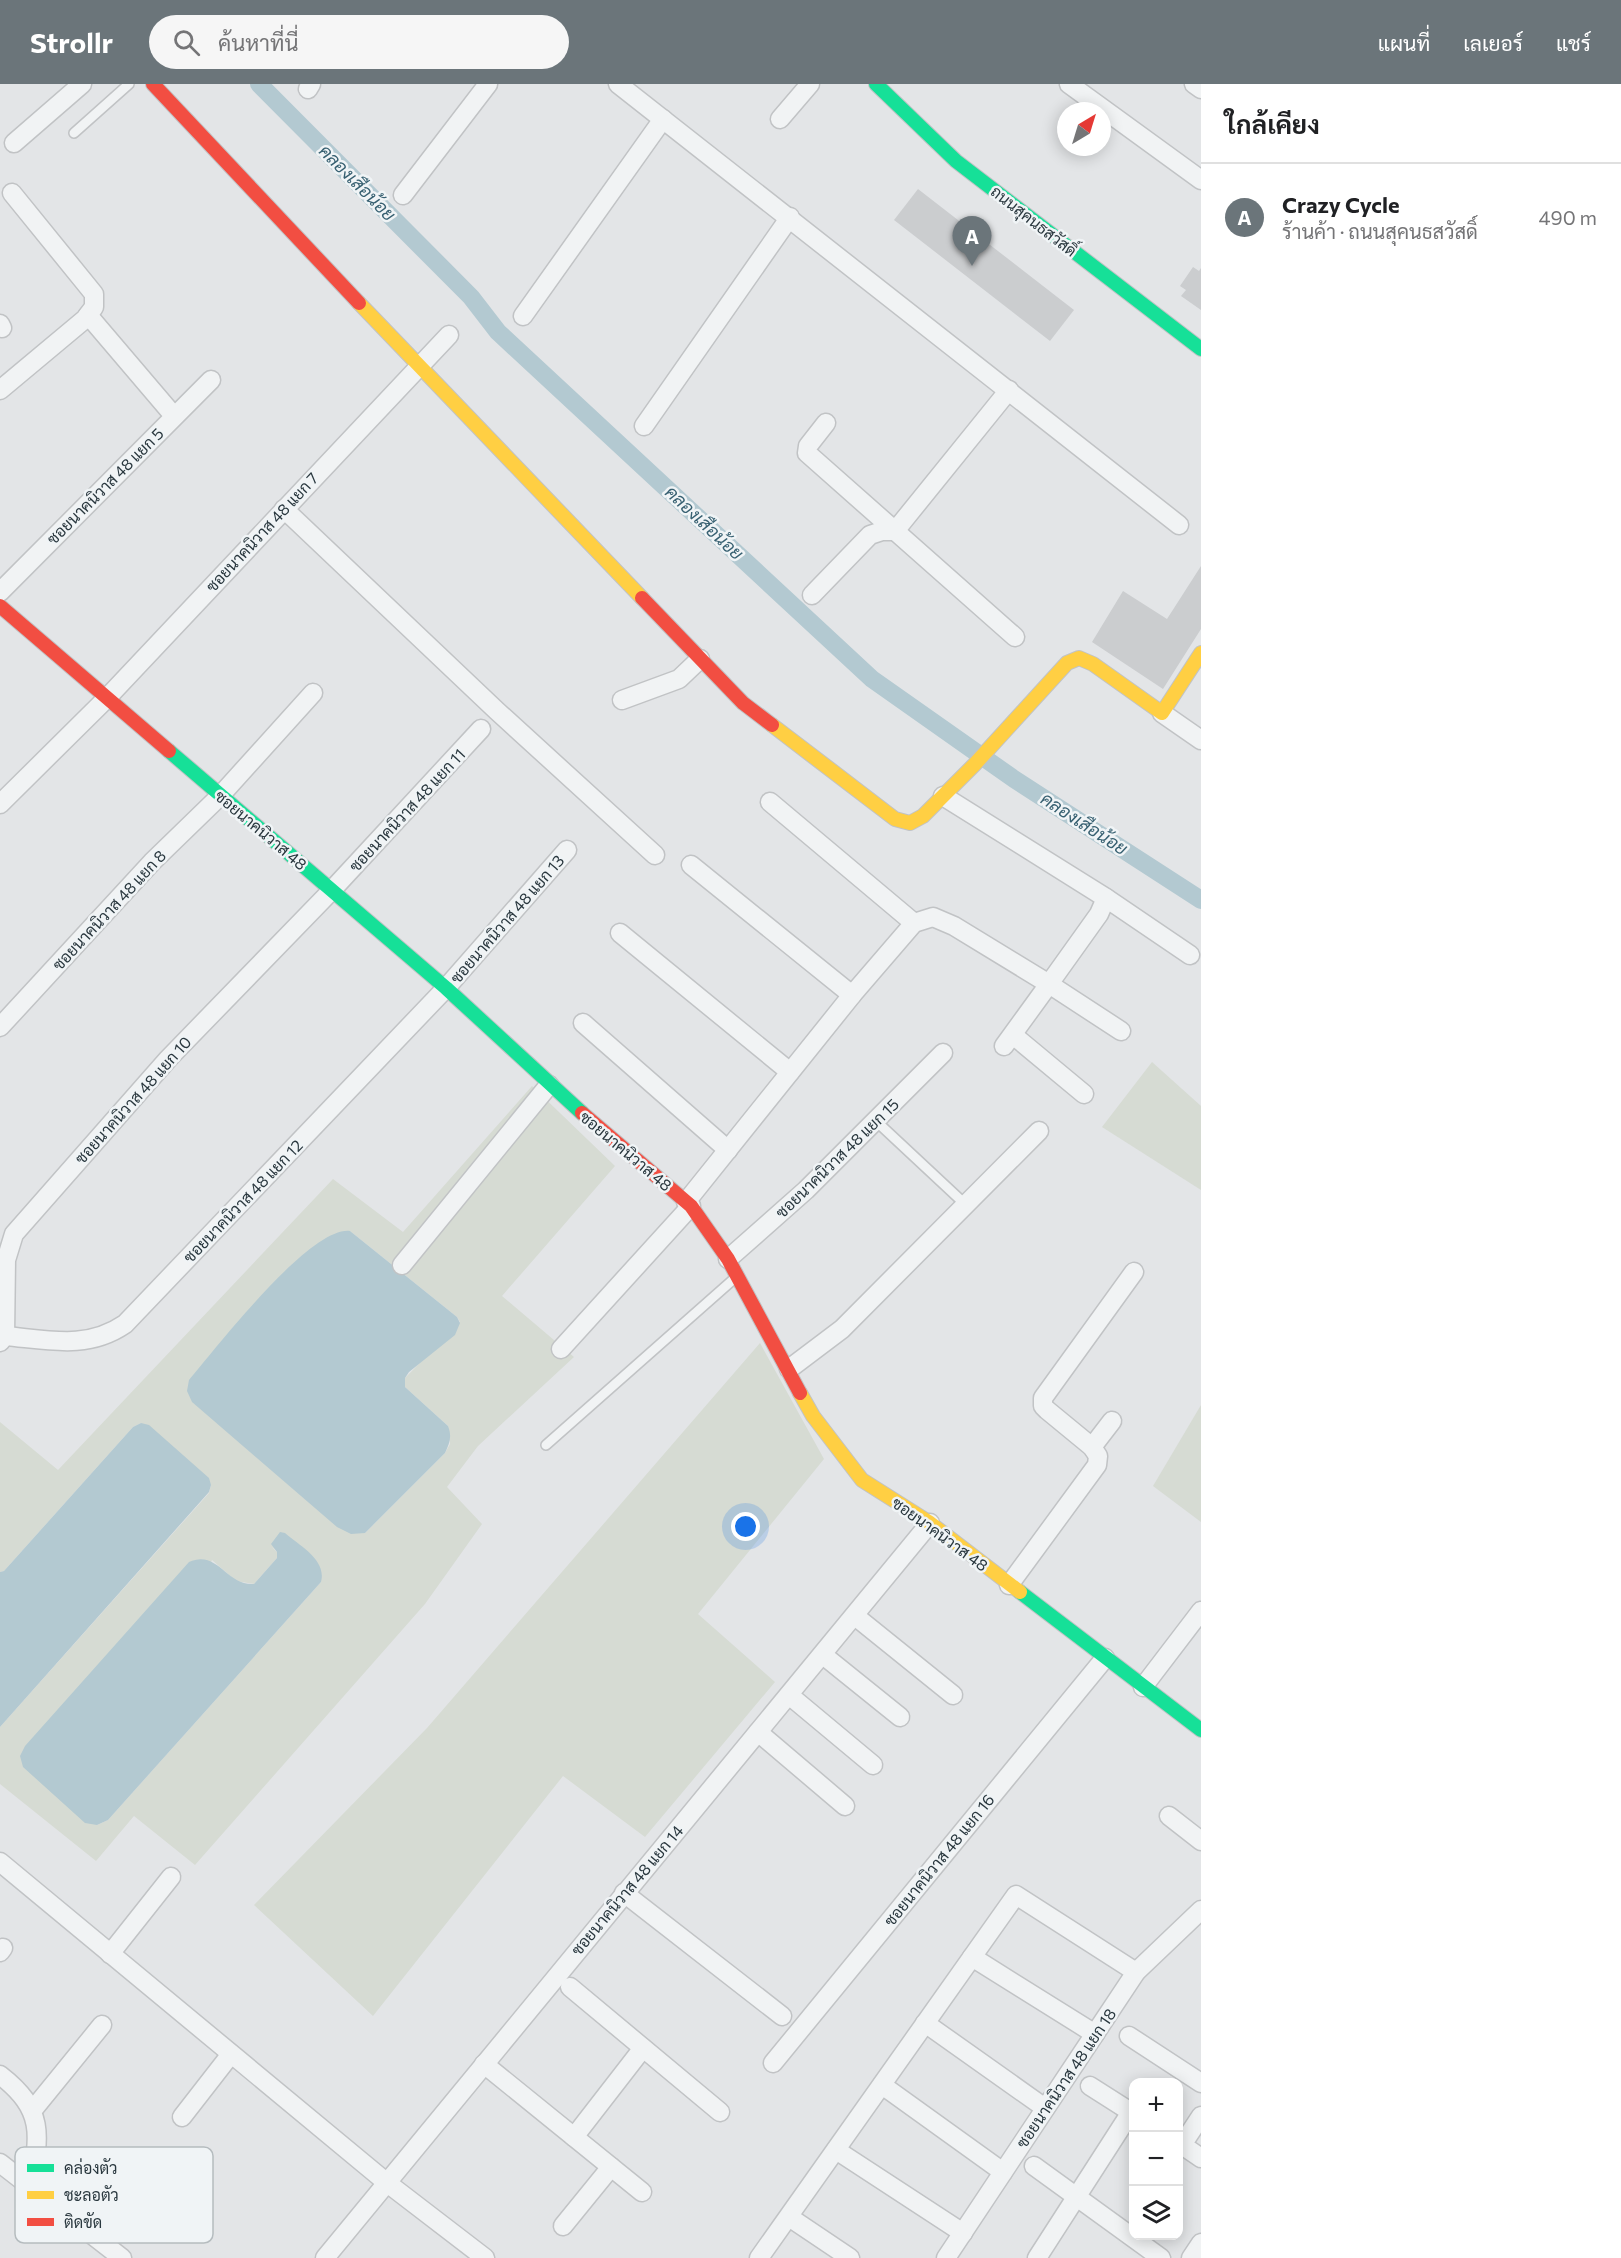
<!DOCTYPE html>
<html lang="th">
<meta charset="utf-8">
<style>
:root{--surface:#fff;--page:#f6f6f6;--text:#202124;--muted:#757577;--line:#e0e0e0;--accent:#6b757a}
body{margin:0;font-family:Commissioner,Sarabun,sans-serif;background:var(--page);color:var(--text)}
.controls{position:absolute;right:18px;bottom:18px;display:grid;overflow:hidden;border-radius:12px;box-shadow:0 3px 15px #0003}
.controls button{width:54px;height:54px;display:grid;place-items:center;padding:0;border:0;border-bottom:2px solid var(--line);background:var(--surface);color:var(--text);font:30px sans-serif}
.compass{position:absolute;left:1057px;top:18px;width:54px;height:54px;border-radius:50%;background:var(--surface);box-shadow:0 3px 15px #0003;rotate:38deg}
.you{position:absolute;left:746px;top:1443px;width:21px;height:21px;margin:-15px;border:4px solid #fff;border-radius:50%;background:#1a73e8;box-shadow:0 0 0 9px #1a73e833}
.badge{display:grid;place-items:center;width:39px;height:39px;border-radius:50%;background:var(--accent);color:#fff;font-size:20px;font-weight:700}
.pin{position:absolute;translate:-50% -50px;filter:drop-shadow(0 2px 3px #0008)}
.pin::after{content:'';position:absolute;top:32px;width:21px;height:18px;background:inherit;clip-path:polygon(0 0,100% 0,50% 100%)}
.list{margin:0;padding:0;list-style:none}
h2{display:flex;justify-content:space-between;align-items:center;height:78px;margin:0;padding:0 24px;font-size:26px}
h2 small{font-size:20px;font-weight:400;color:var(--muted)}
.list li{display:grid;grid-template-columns:39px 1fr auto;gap:18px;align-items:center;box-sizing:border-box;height:108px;padding:0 24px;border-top:2px solid var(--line)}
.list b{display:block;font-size:22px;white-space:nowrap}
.list p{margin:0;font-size:20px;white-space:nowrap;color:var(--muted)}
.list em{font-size:20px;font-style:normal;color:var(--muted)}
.icon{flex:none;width:33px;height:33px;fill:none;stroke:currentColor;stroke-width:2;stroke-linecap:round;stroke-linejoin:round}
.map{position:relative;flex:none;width:1201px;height:2174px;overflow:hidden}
header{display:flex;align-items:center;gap:36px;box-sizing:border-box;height:84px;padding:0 30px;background:var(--accent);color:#fff}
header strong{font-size:28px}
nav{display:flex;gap:33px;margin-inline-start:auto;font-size:21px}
.search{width:420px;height:54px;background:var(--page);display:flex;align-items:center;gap:15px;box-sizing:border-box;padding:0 21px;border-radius:33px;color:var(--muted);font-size:22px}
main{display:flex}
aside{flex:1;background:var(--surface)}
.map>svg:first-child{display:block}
.green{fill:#d6dbd3;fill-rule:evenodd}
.water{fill:#b3c9d1}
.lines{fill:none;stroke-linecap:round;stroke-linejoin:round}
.canal{stroke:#b3c9d1;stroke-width:18}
.building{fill:#cbcdcf}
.lane-casing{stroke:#c1c3c5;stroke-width:12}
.street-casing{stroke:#c1c3c5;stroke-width:21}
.fast-casing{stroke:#c1c3c5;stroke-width:16}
.slow-casing{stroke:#c1c3c5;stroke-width:16}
.jam-casing{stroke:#c1c3c5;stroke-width:16}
.lane{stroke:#f1f3f4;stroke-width:9}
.street{stroke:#f1f3f4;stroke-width:18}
.fast{stroke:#16e098;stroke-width:14}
.slow{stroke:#ffcf43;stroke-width:14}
.jam{stroke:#f24e42;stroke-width:14}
.labels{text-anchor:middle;stroke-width:5;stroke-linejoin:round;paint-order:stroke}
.street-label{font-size:16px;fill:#2a383f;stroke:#f0f4f6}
.water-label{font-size:18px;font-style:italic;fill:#376071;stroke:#f0f4f6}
.key{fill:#f0f4f6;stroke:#b5bcbf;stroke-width:1.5}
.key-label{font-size:16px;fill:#2a383f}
</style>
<header>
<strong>Strollr</strong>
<div class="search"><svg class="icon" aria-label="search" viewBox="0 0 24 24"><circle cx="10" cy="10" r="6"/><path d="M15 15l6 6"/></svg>ค้นหาที่นี่</div>
<nav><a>แผนที่</a><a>เลเยอร์</a><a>แชร์</a></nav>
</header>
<main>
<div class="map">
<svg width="1201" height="2174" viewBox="0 0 1201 2174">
<rect width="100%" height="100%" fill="#e3e5e7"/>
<!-- green -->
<g class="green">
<polygon points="1152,978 1201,1022 1201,1106 1102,1043"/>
<path d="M532 1002 615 1082 502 1212 574 1273 478 1362 447 1403 482 1440 425 1520 195 1781 134 1732 96 1777 0 1700V1643L209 1409 211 1401 141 1339 133 1343 4 1487 0 1488V1338L58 1386 333 1095 403 1148ZM350 1147 457 1233 460 1238 405 1294V1303L448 1342 450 1360 445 1369 365 1449ZM272 1463 321 1498 108 1736 97 1741 212 1476 236 1497 254 1500 277 1474V1468Z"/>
<polygon points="760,1259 824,1375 698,1530 775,1598 645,1753 563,1692 373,1932 254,1821 427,1644"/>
<polygon points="1201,1321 1201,1438 1153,1402"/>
</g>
<!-- water -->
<g class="water">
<path d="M350 1147 457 1233 460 1239 455 1251 409 1288 405 1294V1303L448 1342C452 1352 450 1359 445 1369L365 1449 351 1450 337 1443 192 1318 187 1307 189 1296C216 1264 310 1142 350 1147Z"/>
<polygon points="141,1339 149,1341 209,1394 211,1401 209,1408 0,1643 0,1488 4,1487 133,1343"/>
<path d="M280 1448 285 1449C300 1462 327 1476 321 1498L108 1736 97 1741 85 1739 23 1683 20 1672 25 1662 189 1478C218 1465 226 1502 254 1500L277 1474V1468L271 1460Z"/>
</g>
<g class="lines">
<!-- canal -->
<polyline class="canal" points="259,0 471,213 498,248 872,595 1014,695 1201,816"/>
</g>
<!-- building -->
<g class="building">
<polygon points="918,105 1074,226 1050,257 894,136"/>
<polygon points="1193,183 1199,187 1201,184 1201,226 1181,212 1186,206 1180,202"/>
<polygon points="1201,482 1201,545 1163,605 1092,558 1123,507 1167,535"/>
</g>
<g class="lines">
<defs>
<g id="lane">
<polyline points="74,49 129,0"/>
<polyline points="876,1037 966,1121"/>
<polyline points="546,1361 735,1194"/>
</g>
<g id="street">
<polyline points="618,0 1179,441"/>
<polyline points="1069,0 1201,96"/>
<polyline points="1194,0 1201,5"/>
<polyline points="308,5 311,0"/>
<polyline points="780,35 810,0"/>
<polyline points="14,59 82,0"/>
<polyline points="403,111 488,0"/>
<polyline points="88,231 174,332"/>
<polyline points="523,232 663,35"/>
<polyline points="0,240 2,244"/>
<polyline points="0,306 85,235 94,223 94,210 12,109"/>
<polyline points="826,339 808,362 807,369 1015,553"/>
<polyline points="644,342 790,133"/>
<polyline points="284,425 497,627 655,771"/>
<polyline points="895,447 1009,306"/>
<polyline points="0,508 211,296"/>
<polyline points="812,511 870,451 882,447 895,447"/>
<polyline points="622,616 679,595 700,575"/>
<polyline points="1162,629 1201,656"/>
<polyline points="943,712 1106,814 1190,871"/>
<polyline points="770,718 914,839"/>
<polyline points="0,720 106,615 449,251"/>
<polyline points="691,781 852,911"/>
<polyline points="620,849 790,988"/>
<polyline points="583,939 728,1066"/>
<polyline points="0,943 152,778 220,712 313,609"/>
<polyline points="1013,951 1084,1010"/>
<polyline points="1004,962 1049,900 1121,947"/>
<polyline points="686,1118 852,911 914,839 933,833 954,842 1049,900 1099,830 1106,814"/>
<polyline points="728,1175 806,1106 943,969"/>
<polyline points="402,1181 549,1001"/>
<path d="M5 1252C49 1256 87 1266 125 1240L446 904 567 766"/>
<polyline points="0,1258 5,1252 6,1176 14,1150 168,975 332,806 481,645"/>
<polyline points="561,1265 691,1122"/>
<polyline points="789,1285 842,1245 1039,1047"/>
<polyline points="1092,1363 1112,1337"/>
<polyline points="1009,1501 1097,1381 1098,1372 1092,1363 1047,1326 1043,1322 1043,1314 1134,1188"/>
<polyline points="855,1532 953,1611"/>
<polyline points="823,1571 900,1633"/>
<polyline points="1143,1603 1201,1527"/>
<polyline points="789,1611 873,1681"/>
<polyline points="758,1648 845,1722"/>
<polyline points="1169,1732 1201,1757"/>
<polyline points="0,1778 386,2098 485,2174"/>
<polyline points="624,1809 782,1932"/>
<polyline points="0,1868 3,1864"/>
<polyline points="110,1870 171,1793"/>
<polyline points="972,1873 1095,1950"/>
<polyline points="570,1903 720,2028"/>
<polyline points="925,1939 1045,2024"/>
<polyline points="1129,1952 1201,1999"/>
<polyline points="773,1979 1105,1574"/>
<polyline points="484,1980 642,2108"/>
<path d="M0 1991C45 2026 40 2051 30 2102"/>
<polyline points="882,2001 1003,2088"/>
<polyline points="1090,2002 1134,2030"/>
<polyline points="32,2027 102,1941"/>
<polyline points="1201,2032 1182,2061 1201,2074"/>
<polyline points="182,2033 231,1970"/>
<polyline points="574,2053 643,1964"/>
<polyline points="836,2066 963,2149"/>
<polyline points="0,2079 122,2174"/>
<polyline points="1034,2082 1161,2174"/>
<polyline points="789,2133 850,2174"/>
<polyline points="563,2142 611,2083"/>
<polyline points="325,2174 930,1439"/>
<polyline points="759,2174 1016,1811 1136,1888"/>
<polyline points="946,2174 1136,1888 1201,1826"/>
<polyline points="1037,2174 1131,2028"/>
<polyline points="1191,2174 1201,2159"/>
</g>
<g id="fast">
<polyline points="876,0 956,77 1201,265"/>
<polyline points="169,667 446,904 582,1029"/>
<polyline points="1020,1508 1201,1646"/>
</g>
<g id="slow">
<polyline points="359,219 642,514"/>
<polyline points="772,641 895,735 910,739 923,732 974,681 1067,579 1079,574 1093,580 1162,629 1201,569"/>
<polyline points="800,1309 813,1332 862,1396 930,1439 1020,1508"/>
</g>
<g id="jam">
<polyline points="153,0 359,219"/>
<polyline points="642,514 743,619 772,641"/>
<polyline points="0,522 169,667"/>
<polyline points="582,1029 691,1122 728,1175 800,1309"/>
</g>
</defs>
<!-- lane casing -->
<use href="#lane" class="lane-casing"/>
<!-- street casing -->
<use href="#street" class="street-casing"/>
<!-- fast casing -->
<use href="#fast" class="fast-casing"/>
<!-- slow casing -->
<use href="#slow" class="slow-casing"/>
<!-- jam casing -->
<use href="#jam" class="jam-casing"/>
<!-- lane -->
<use href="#lane" class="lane"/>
<!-- street -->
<use href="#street" class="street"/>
<!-- fast -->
<use href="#fast" class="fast"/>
<!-- slow -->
<use href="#slow" class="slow"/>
<!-- jam -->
<use href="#jam" class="jam"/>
</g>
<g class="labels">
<!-- street labels -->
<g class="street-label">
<text transform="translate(1034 137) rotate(38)" y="6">ถนนสุคนธสวัสดิ์</text>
<text transform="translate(105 402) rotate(-45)" y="6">ซอยนาคนิวาส 48 แยก 5</text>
<text transform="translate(262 448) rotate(-47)" y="6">ซอยนาคนิวาส 48 แยก 7</text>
<text transform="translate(407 726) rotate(-47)" y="6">ซอยนาคนิวาส 48 แยก 11</text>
<text transform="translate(261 746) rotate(40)" y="6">ซอยนาคนิวาส 48</text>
<text transform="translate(109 826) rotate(-47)" y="6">ซอยนาคนิวาส 48 แยก 8</text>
<text transform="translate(507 835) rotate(-49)" y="6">ซอยนาคนิวาส 48 แยก 13</text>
<text transform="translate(133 1016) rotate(-48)" y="6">ซอยนาคนิวาส 48 แยก 10</text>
<text transform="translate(626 1067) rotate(40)" y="6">ซอยนาคนิวาส 48</text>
<text transform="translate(837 1074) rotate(-44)" y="6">ซอยนาคนิวาส 48 แยก 15</text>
<text transform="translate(243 1117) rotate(-46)" y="6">ซอยนาคนิวาส 48 แยก 12</text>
<text transform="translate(940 1450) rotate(36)" y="6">ซอยนาคนิวาส 48</text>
<text transform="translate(939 1776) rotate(-51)" y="6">ซอยนาคนิวาส 48 แยก 16</text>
<text transform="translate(627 1806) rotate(-50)" y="6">ซอยนาคนิวาส 48 แยก 14</text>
<text transform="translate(1066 1994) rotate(-56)" y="6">ซอยนาคนิวาส 48 แยก 18</text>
</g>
<!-- water labels -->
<g class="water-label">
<text transform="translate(357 99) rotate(45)" y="6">คลองเสือน้อย</text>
<text transform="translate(704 439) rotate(43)" y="6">คลองเสือน้อย</text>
<text transform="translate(1084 740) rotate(33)" y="6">คลองเสือน้อย</text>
</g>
</g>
<!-- legend -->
<rect x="15" y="2063" width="198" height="96" rx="9" class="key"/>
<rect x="27" y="2080" width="27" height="8" fill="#16e098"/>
<rect x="27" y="2107" width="27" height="8" fill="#ffcf43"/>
<rect x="27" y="2134" width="27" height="8" fill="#f24e42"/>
<g class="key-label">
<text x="64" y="2090">คล่องตัว</text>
<text x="64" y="2117">ชะลอตัว</text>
<text x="64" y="2144">ติดขัด</text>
</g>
</svg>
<div class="controls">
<button>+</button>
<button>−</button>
<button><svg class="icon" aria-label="layers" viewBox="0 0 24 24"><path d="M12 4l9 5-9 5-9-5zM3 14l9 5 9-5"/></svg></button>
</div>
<svg class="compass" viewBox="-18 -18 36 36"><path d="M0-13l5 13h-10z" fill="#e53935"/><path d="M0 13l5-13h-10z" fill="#757577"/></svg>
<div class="you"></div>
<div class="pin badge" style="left:972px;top:182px">A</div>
</div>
<aside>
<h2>ใกล้เคียง<small></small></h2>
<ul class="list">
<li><span class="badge">A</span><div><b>Crazy Cycle</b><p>ร้านค้า · ถนนสุคนธสวัสดิ์</p></div><em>490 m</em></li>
</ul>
</aside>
</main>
